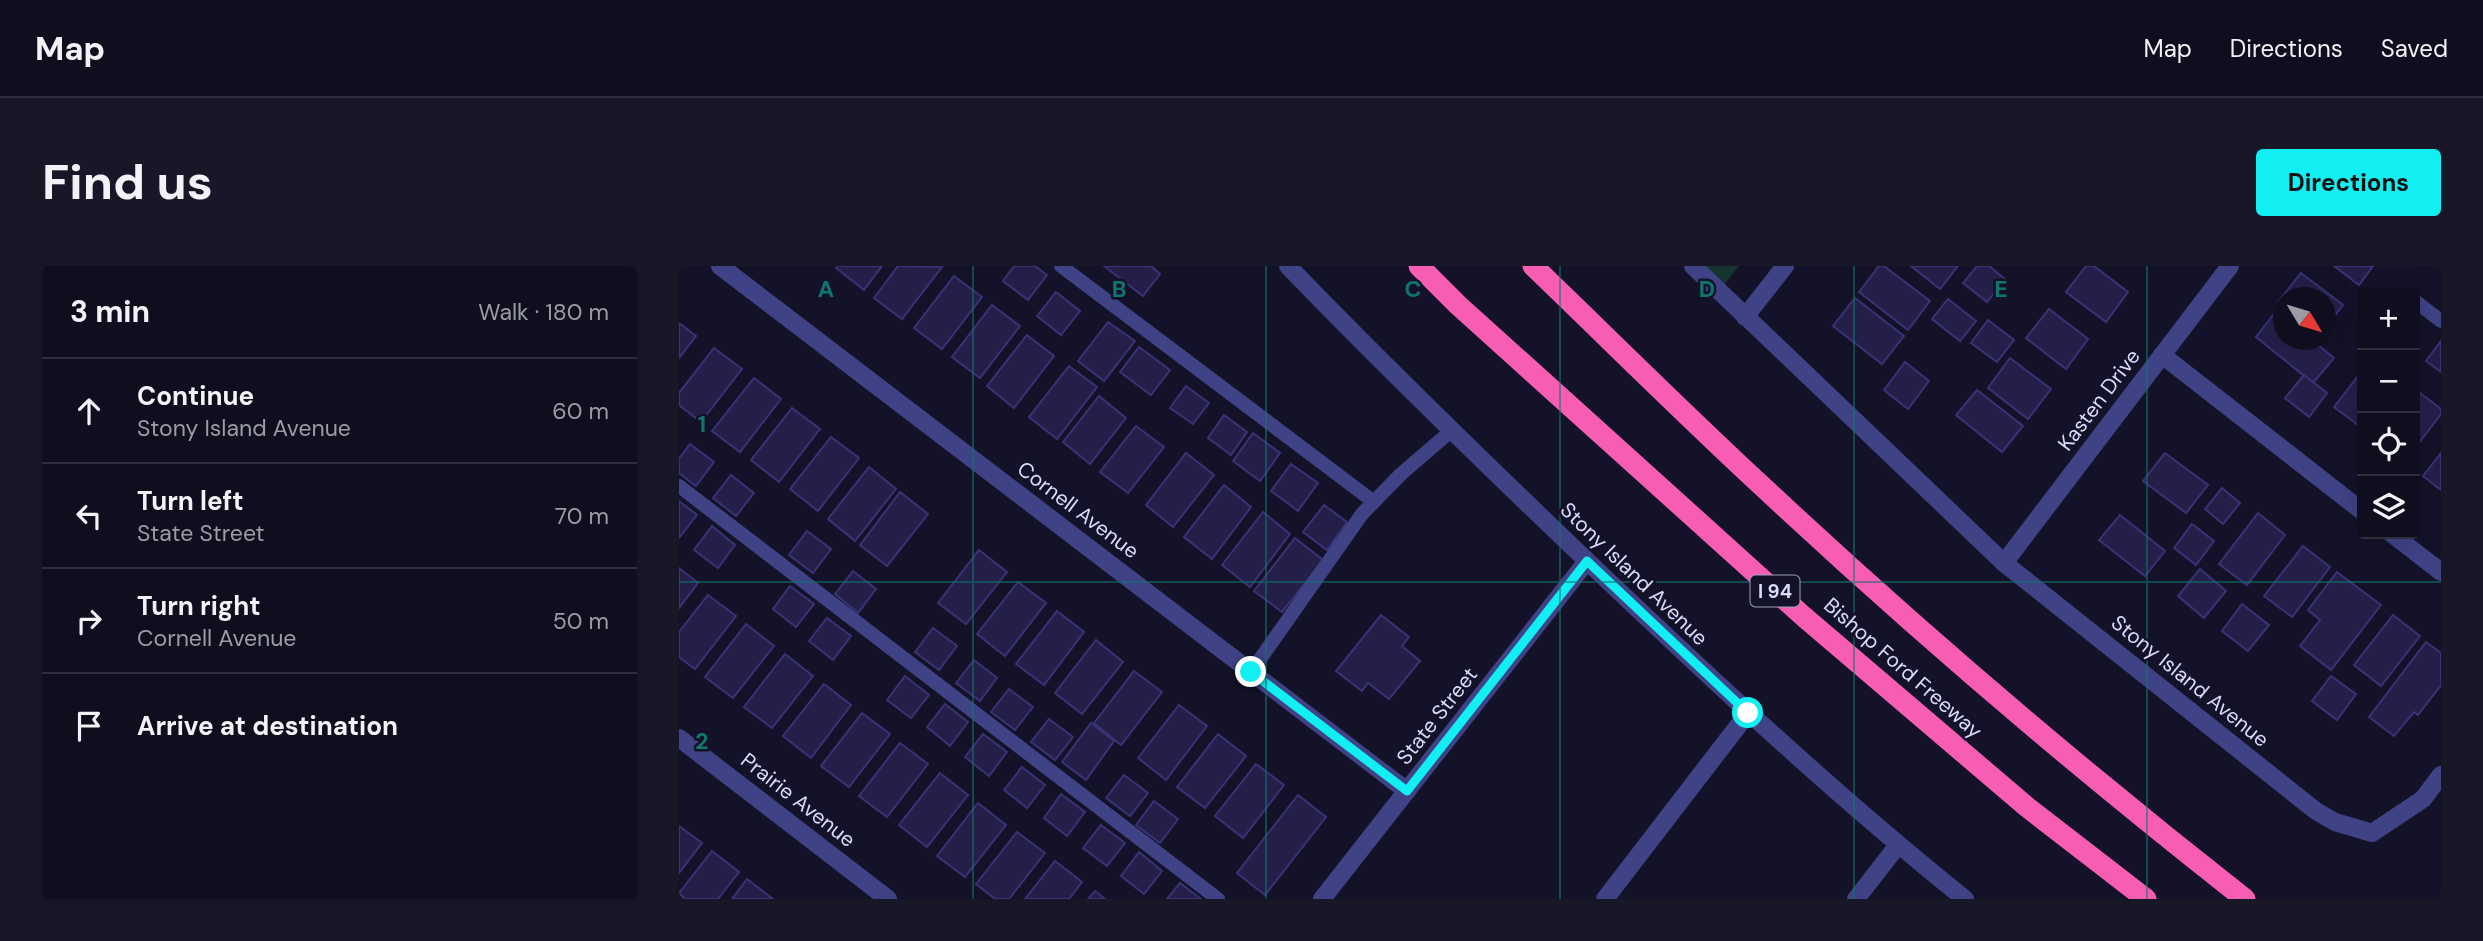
<!DOCTYPE html>
<meta charset="utf-8">
<style>
:root{--surface:#0f0e1f;--page:#181728;--text:#f1f3f6;--muted:#9b9ca4;--line:#2f2e3d;--accent:#11eff3}
body{margin:0;font-family:"DM Sans",sans-serif;background:var(--page);color:var(--text)}
.controls{position:absolute;right:21px;top:21px;display:grid;overflow:hidden;border-radius:7px;box-shadow:0 7px 28px #0002}
.controls button{width:63px;height:63px;display:grid;place-items:center;padding:0;border:0;border-bottom:2px solid var(--line);background:var(--surface);color:var(--text);font:35px sans-serif}
.compass{position:absolute;left:1594px;top:21px;width:63px;height:63px;border-radius:50%;background:var(--surface);box-shadow:0 7px 28px #0002;rotate:128deg}
.stop{position:absolute;width:21px;height:21px;margin:-16px;border:5px solid #11eff3;border-radius:50%;background:#fff}
.stop.end{background:#11eff3;border-color:#fff;box-shadow:0 2px 7px #0008}
.list{margin:0;padding:0;list-style:none}
h2{display:flex;justify-content:space-between;align-items:center;height:91px;margin:0;padding:0 28px;font-size:30px}
h2 small{font-size:23px;font-weight:400;color:var(--muted)}
.list li{display:grid;grid-template-columns:46px 1fr auto;gap:21px;align-items:center;box-sizing:border-box;height:105px;padding:0 28px;border-top:2px solid var(--line)}
.list b{display:block;font-size:26px;white-space:nowrap}
.list p{margin:0;font-size:23px;white-space:nowrap;color:var(--muted)}
.list em{font-size:23px;font-style:normal;color:var(--muted)}
.icon{flex:none;width:38px;height:38px;fill:none;stroke:currentColor;stroke-width:2;stroke-linecap:round;stroke-linejoin:round}
.map{position:relative;flex:none;width:1762px;height:633px;overflow:hidden;border-radius:7px}
header{display:flex;align-items:center;gap:42px;box-sizing:border-box;height:98px;padding:0 35px;background:var(--surface);border-bottom:2px solid var(--line)}
header strong{font-size:33px}
nav{display:flex;gap:38px;margin-inline-start:auto;font-size:24px}
.intro{display:flex;align-items:center;justify-content:space-between;box-sizing:border-box;height:168px;padding:0 42px}
h1{margin:0;font-size:49px}
.button{padding:18px 32px;border-radius:7px;background:var(--accent);color:#111;font-size:24px;font-weight:700}
main{display:flex;gap:42px;padding:0 42px}
aside{flex:1;background:var(--surface);border-radius:7px;box-shadow:0 7px 28px #0002}
.map>svg:first-child{display:block}
.green{fill:#15332f}
.building{fill:#241f49;stroke:#3a3274;stroke-width:2}
.lines{fill:none;stroke-linecap:round;stroke-linejoin:round}
.lane{stroke:#3f4285;stroke-width:14}
.street{stroke:#3f4285;stroke-width:18}
.highway{stroke:#f75db3;stroke-width:21}
.route{stroke:#11eff3;stroke-width:9}
.grid{fill:none;stroke:#0f766e;stroke-width:2;stroke-opacity:0.55}
.labels{text-anchor:middle;stroke-width:5;stroke-linejoin:round;paint-order:stroke}
.shield{fill:#141229;stroke:#a09fbd;stroke-width:2}
.shield-label{font-size:19px;font-weight:bold;fill:#dcdbfd}
.street-label{font-size:21px;fill:#dcdbfd;stroke:#141229}
.grid-label{font-size:23px;text-anchor:middle;font-weight:bold;fill:#0f766e;stroke:#141229;stroke-width:5;stroke-linejoin:round;paint-order:stroke}
</style>
<header>
<strong>Map</strong>
<nav><a>Map</a><a>Directions</a><a>Saved</a></nav>
</header>
<div class="intro"><h1>Find us</h1><a class="button">Directions</a></div>
<main>
<aside>
<h2>3 min<small>Walk · 180 m</small></h2>
<ul class="list">
<li><svg class="icon" aria-label="ahead" viewBox="0 0 24 24"><path d="M12 20V5M6 11l6-6 6 6"/></svg><div><b>Continue</b><p>Stony Island Avenue</p></div><em>60 m</em></li>
<li><svg class="icon" aria-label="left" viewBox="0 0 24 24"><path d="M17 20v-9H6M10 6l-5 5 5 5"/></svg><div><b>Turn left</b><p>State Street</p></div><em>70 m</em></li>
<li><svg class="icon" aria-label="right" viewBox="0 0 24 24"><path d="M7 20v-9h11M14 6l5 5-5 5"/></svg><div><b>Turn right</b><p>Cornell Avenue</p></div><em>50 m</em></li>
<li><svg class="icon" aria-label="arrive" viewBox="0 0 24 24"><path d="M6 21V4h12l-3 4 3 4H6"/></svg><div><b>Arrive at destination</b></div></li>
</ul>
</aside>
<div class="map">
<svg width="1762" height="633" viewBox="0 0 1762 633">
<rect width="100%" height="100%" fill="#141229"/>
<!-- green -->
<polygon class="green" points="1025,0 1060,0 1045,19"/>
<!-- building -->
<g class="building">
<polygon points="159,0 203,0 185,24 157,2"/>
<polygon points="219,0 263,1 223,53 195,32"/>
<polygon points="335,0 356,0 368,9 349,34 324,15"/>
<polygon points="425,0 472,0 481,8 464,30"/>
<polygon points="1200,0 1205,0 1251,35 1229,64 1180,26"/>
<polygon points="1232,0 1279,0 1261,23"/>
<polygon points="1298,0 1310,0 1326,13 1308,36 1284,17"/>
<polygon points="1407,0 1415,0 1449,26 1427,56 1387,26"/>
<polygon points="1655,0 1694,0 1680,19"/>
<polygon points="1622,7 1664,39 1646,62 1646,32 1604,32 1604,40 1599,36"/>
<polygon points="275,10 303,31 263,83 235,62"/>
<polygon points="377,26 401,45 382,69 358,50"/>
<polygon points="1176,32 1225,70 1203,98 1154,60"/>
<polygon points="1269,33 1297,55 1281,75 1253,53"/>
<polygon points="313,39 341,60 301,112 273,91"/>
<polygon points="1370,43 1409,73 1387,103 1347,72"/>
<polygon points="1597,45 1604,50 1604,74 1633,74 1655,92 1634,117 1577,71"/>
<polygon points="1309,54 1335,74 1318,96 1292,77"/>
<polygon points="429,56 456,75 425,115 399,95"/>
<polygon points="0,57 17,70 0,92"/>
<polygon points="348,69 375,90 335,142 308,120"/>
<polygon points="1762,75 1762,106 1747,95"/>
<polygon points="460,81 491,104 472,129 441,106"/>
<polygon points="35,82 63,103 22,156 0,139 0,127"/>
<polygon points="1331,92 1372,123 1349,153 1309,122"/>
<polygon points="1226,96 1250,115 1229,143 1205,124"/>
<polygon points="390,100 418,121 378,173 350,151"/>
<polygon points="1683,105 1683,162 1655,141"/>
<polygon points="1625,109 1648,127 1630,151 1606,132"/>
<polygon points="75,112 102,133 61,186 33,165"/>
<polygon points="507,120 530,137 514,158 491,142"/>
<polygon points="1298,124 1344,160 1323,186 1277,149"/>
<polygon points="1737,124 1762,143 1762,148 1736,182"/>
<polygon points="420,130 447,152 411,198 384,176"/>
<polygon points="113,142 141,163 100,216 72,194"/>
<polygon points="545,149 568,166 552,189 529,172"/>
<polygon points="457,160 485,181 449,227 421,206"/>
<polygon points="574,167 601,187 581,215 554,195"/>
<polygon points="152,171 180,192 139,245 111,223"/>
<polygon points="11,178 35,196 17,220 0,207 0,193"/>
<polygon points="507,187 535,209 494,261 467,239"/>
<polygon points="1486,187 1529,219 1507,247 1464,215"/>
<polygon points="1762,187 1762,224 1744,210"/>
<polygon points="612,198 639,217 619,245 592,225"/>
<polygon points="190,201 217,223 176,275 149,253"/>
<polygon points="52,209 75,227 57,250 34,232"/>
<polygon points="545,219 572,241 533,293 505,271"/>
<polygon points="1543,222 1561,237 1544,258 1526,243"/>
<polygon points="221,226 249,248 208,300 181,279"/>
<polygon points="0,235 18,249 0,272"/>
<polygon points="645,239 668,256 648,284 624,266"/>
<polygon points="584,246 611,268 571,321 543,299"/>
<polygon points="1579,247 1606,269 1568,319 1540,298"/>
<polygon points="1441,249 1486,285 1466,310 1420,274"/>
<polygon points="1513,258 1535,275 1517,299 1495,282"/>
<polygon points="33,260 56,279 39,302 15,284"/>
<polygon points="128,265 152,283 134,307 110,289"/>
<polygon points="616,272 644,294 603,346 575,325"/>
<polygon points="1624,280 1651,301 1613,351 1585,330"/>
<polygon points="300,284 328,306 287,358 259,337"/>
<polygon points="0,302 19,317 0,342"/>
<polygon points="1521,303 1547,325 1525,352 1499,330"/>
<polygon points="174,305 197,323 179,347 156,328"/>
<polygon points="1658,306 1702,339 1652,404 1621,380 1641,354 1629,344"/>
<polygon points="339,316 367,337 326,390 298,368"/>
<polygon points="111,320 135,338 117,361 94,343"/>
<polygon points="29,329 57,350 16,403 0,391 0,366"/>
<polygon points="1563,338 1590,359 1569,385 1543,365"/>
<polygon points="378,345 405,366 365,419 337,398"/>
<polygon points="702,349 730,371 723,380 741,395 710,433 689,417 683,425 657,405"/>
<polygon points="1714,349 1741,370 1702,420 1675,399"/>
<polygon points="148,352 172,370 154,394 130,375"/>
<polygon points="67,358 95,380 54,432 26,411"/>
<polygon points="254,362 278,380 260,404 236,386"/>
<polygon points="417,374 444,396 403,448 376,427"/>
<polygon points="1747,376 1762,387 1762,419 1739,449 1735,446 1715,470 1690,451"/>
<polygon points="106,388 134,410 93,462 65,441"/>
<polygon points="295,394 318,412 301,435 277,417"/>
<polygon points="455,405 483,426 442,479 415,457"/>
<polygon points="226,410 250,429 232,452 208,434"/>
<polygon points="1652,410 1677,428 1658,454 1633,435"/>
<polygon points="145,418 172,439 132,492 104,470"/>
<polygon points="330,423 354,441 336,464 312,446"/>
<polygon points="266,438 289,456 271,480 248,461"/>
<polygon points="500,439 528,460 487,514 459,492"/>
<polygon points="183,447 211,468 170,521 142,500"/>
<polygon points="370,453 394,471 376,494 352,476"/>
<polygon points="412,457 435,475 407,514 383,496"/>
<polygon points="304,468 328,486 310,510 286,491"/>
<polygon points="539,468 567,490 526,542 498,521"/>
<polygon points="221,477 249,498 208,551 180,530"/>
<polygon points="577,498 605,519 564,572 536,550"/>
<polygon points="343,501 366,519 348,542 325,524"/>
<polygon points="261,507 289,529 248,581 220,559"/>
<polygon points="445,509 469,527 451,550 427,532"/>
<polygon points="382,528 406,546 388,570 365,552"/>
<polygon points="619,529 647,551 586,629 558,607"/>
<polygon points="475,535 499,553 481,577 457,559"/>
<polygon points="299,537 327,559 286,611 258,590"/>
<polygon points="422,559 446,577 428,600 404,582"/>
<polygon points="0,560 23,577 0,607"/>
<polygon points="338,566 366,587 330,633 316,633 297,618"/>
<polygon points="33,585 60,606 39,633 6,633 0,627"/>
<polygon points="460,586 483,605 465,628 442,610"/>
<polygon points="376,595 403,616 390,633 346,633"/>
<polygon points="68,613 94,633 53,633"/>
<polygon points="501,617 522,633 488,633"/>
<polygon points="416,625 426,633 409,633"/>
</g>
<g class="lines">
<!-- lane -->
<g class="lane">
<polyline points="382,0 695,236"/>
<polyline points="1736,35 1762,55"/>
<polyline points="0,220 539,633"/>
<polyline points="572,406 683,248 722,208 772,165"/>
</g>
<!-- street -->
<g class="street">
<polyline points="41,0 728,525"/>
<path d="M609 0C712 107 819 210 926 312 1043 423 1160 532 1286 633"/>
<polyline points="1014,0 1325,297 1637,545 1656,556 1693,567 1744,533 1762,509"/>
<polyline points="1066,51 1106,0"/>
<polyline points="1483,89 1683,245"/>
<polyline points="1713,268 1762,306"/>
<polyline points="1325,297 1551,0"/>
<polyline points="0,472 209,633"/>
<polyline points="643,633 908,295"/>
<polyline points="926,633 1069,447"/>
<polyline points="1177,633 1219,579"/>
</g>
<!-- highway -->
<g class="highway">
<polyline points="740,0 779,39 1124,350 1348,541 1467,633"/>
<path d="M854 0C930 73 1005 148 1083 220 1238 365 1399 502 1566 633"/>
</g>
</g>
<g class="lines">
<!-- route -->
<polyline class="route" points="572,406 728,525 908,295 1069,447"/>
</g>
<!-- grid -->
<path class="grid" d="M294 0V633M587 0V633M881 0V633M1175 0V633M1468 0V633M0 316H1762"/>
<g class="labels">
<!-- shield labels -->
<rect class="shield" x="1071.5" y="309.5" width="49" height="31" rx="5"/>
<g class="shield-label">
<text x="1096" y="332">I 94</text>
</g>
<!-- street labels -->
<g class="street-label">
<text transform="translate(1420 134) rotate(-53)" y="7">Kasten Drive</text>
<text transform="translate(399 244) rotate(37)" y="7">Cornell Avenue</text>
<text transform="translate(955 308) rotate(44)" y="7">Stony Island Avenue</text>
<text transform="translate(1224 402) rotate(41)" y="7">Bishop Ford Freeway</text>
<text transform="translate(1511 415) rotate(39)" y="7">Stony Island Avenue</text>
<text transform="translate(758 450) rotate(-52)" y="7">State Street</text>
<text transform="translate(119 534) rotate(38)" y="7">Prairie Avenue</text>
</g>
</g>
<g class="grid-label">
<text x="147" y="31">A</text>
<text x="440" y="31">B</text>
<text x="734" y="31">C</text>
<text x="1028" y="31">D</text>
<text x="1322" y="31">E</text>
<text x="23" y="166">1</text>
<text x="23" y="483">2</text>
</g>
</svg>
<div class="controls">
<button>+</button>
<button>−</button>
<button><svg class="icon" aria-label="locate" viewBox="0 0 24 24"><circle cx="12" cy="12" r="6"/><path d="M12 2v4M12 18v4M2 12h4M18 12h4"/></svg></button>
<button><svg class="icon" aria-label="layers" viewBox="0 0 24 24"><path d="M12 4l9 5-9 5-9-5zM3 14l9 5 9-5"/></svg></button>
</div>
<svg class="compass" viewBox="-18 -18 36 36"><path d="M0-13l5 13h-10z" fill="#e53935"/><path d="M0 13l5-13h-10z" fill="#9b9ca4"/></svg>
<div class="stop" style="left:1069px;top:447px"></div>
<div class="stop end" style="left:572px;top:406px"></div>
</div>
</main>
